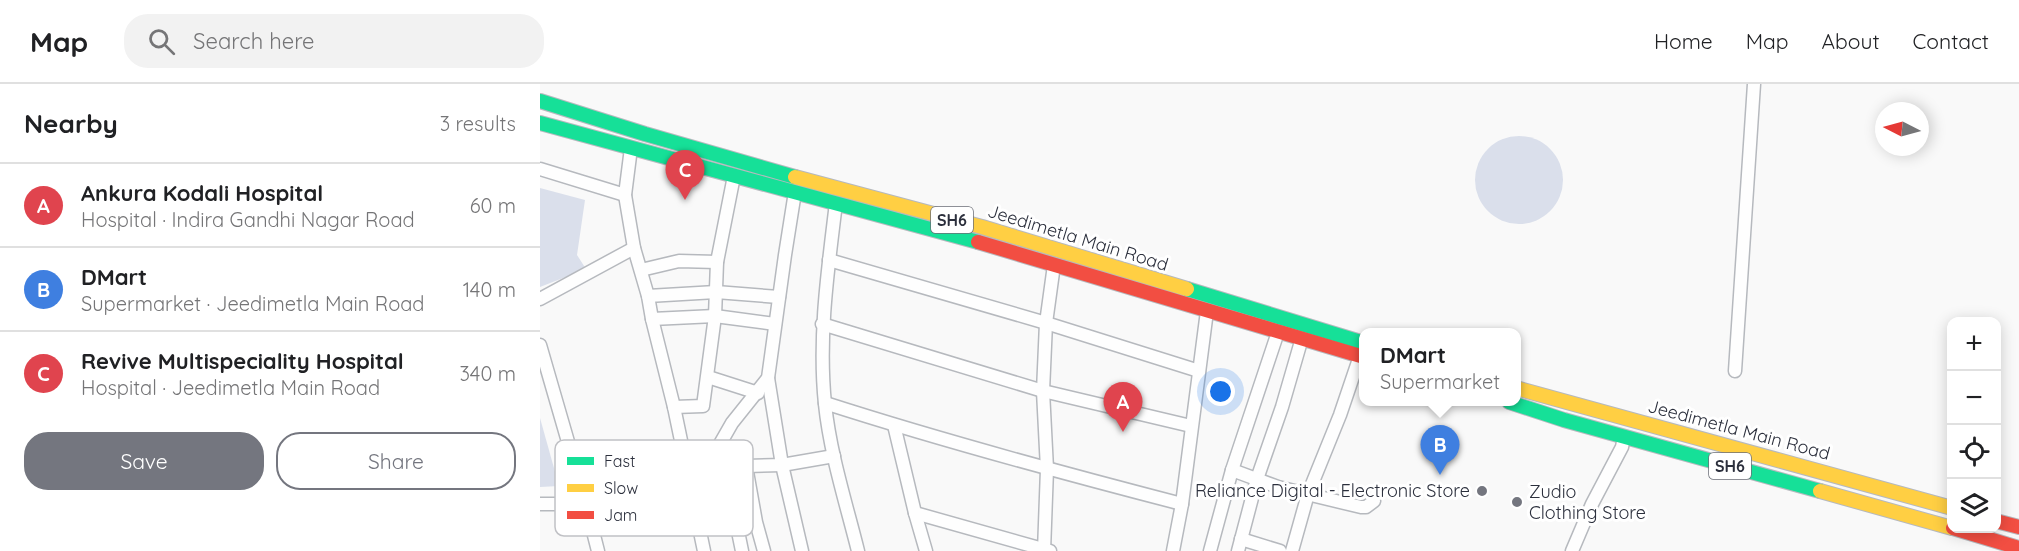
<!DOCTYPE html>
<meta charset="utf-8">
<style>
:root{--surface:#fff;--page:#f2f2f2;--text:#202124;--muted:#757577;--line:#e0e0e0;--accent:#74767f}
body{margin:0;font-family:Quicksand,sans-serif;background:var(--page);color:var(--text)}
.controls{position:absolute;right:18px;bottom:18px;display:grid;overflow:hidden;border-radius:12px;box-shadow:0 3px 15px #0003}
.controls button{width:54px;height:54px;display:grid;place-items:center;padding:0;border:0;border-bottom:2px solid var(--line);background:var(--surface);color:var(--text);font:30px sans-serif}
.compass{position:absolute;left:1335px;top:18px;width:54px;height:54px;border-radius:50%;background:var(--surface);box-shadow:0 3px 15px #0003;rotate:276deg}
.you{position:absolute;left:681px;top:308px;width:21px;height:21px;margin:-15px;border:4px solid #fff;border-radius:50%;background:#1a73e8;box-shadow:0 0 0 9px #1a73e833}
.badge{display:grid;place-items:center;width:39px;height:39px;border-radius:50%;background:var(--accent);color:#fff;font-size:20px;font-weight:700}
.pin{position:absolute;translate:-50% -50px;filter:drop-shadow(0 2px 3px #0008)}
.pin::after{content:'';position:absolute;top:32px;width:21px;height:18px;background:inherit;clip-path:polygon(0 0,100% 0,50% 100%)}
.popup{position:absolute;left:819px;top:244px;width:162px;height:78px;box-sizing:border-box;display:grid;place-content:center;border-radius:12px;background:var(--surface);filter:drop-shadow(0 2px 4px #0005);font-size:20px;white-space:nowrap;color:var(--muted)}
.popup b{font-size:22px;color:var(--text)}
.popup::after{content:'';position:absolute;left:50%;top:100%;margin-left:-12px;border:12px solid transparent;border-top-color:var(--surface)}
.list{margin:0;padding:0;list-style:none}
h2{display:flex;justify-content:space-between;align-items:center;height:78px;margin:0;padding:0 24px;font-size:26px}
h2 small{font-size:20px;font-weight:400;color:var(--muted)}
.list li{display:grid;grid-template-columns:39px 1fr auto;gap:18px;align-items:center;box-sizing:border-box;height:84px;padding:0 24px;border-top:2px solid var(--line)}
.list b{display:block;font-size:22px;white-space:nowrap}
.list p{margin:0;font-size:20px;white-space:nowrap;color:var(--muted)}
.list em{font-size:20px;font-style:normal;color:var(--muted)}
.actions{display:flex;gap:12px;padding:18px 24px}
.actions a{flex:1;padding:14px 0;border:2px solid var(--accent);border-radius:24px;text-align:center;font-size:21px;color:var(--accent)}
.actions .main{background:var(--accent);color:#fff}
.icon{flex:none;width:33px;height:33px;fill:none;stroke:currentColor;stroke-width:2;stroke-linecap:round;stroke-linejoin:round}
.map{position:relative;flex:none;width:1479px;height:467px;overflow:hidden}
header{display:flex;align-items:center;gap:36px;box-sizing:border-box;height:84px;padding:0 30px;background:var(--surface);border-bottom:2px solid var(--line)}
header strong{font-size:28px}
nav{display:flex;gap:33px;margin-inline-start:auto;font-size:21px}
.search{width:420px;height:54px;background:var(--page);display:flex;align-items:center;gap:15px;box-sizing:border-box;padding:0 21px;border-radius:24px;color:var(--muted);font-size:22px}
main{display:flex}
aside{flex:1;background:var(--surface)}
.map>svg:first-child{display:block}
.green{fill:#dadfeb}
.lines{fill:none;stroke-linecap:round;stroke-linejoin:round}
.street-casing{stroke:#b6b9be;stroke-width:15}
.fast-casing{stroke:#b6b9be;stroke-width:16}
.slow-casing{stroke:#b6b9be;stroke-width:16}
.jam-casing{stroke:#b6b9be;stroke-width:16}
.street{stroke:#fefefe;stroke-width:12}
.fast{stroke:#16e098;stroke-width:14}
.slow{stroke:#ffcf43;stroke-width:14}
.jam{stroke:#f24e42;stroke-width:14}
.poi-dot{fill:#74767f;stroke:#fff;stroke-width:2}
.labels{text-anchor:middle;stroke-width:6;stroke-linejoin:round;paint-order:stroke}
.shield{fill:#fff;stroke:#6b6e77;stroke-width:1.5}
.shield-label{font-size:16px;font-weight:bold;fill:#2c303d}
.street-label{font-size:18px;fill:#2c303d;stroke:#fff}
.poi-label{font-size:18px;fill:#2c303d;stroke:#fff;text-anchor:end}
.key{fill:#fff;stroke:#c0c1c5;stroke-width:1.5}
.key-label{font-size:16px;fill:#2c303d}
</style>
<header>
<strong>Map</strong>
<div class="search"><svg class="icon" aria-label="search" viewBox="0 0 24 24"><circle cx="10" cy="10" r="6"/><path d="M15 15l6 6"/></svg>Search here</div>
<nav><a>Home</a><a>Map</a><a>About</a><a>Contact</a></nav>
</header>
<main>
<aside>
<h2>Nearby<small>3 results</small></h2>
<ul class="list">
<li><span class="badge" style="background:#e0444e">A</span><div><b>Ankura Kodali Hospital</b><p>Hospital · Indira Gandhi Nagar Road</p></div><em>60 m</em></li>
<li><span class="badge" style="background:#3f7fe0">B</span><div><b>DMart</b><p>Supermarket · Jeedimetla Main Road</p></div><em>140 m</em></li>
<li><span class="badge" style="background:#e0444e">C</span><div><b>Revive Multispeciality Hospital</b><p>Hospital · Jeedimetla Main Road</p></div><em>340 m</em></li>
</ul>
<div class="actions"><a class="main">Save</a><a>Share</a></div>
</aside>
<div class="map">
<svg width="1479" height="467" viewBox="0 0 1479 467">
<rect width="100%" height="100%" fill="#f9f9f9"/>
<!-- green -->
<g class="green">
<circle cx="979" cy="96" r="44"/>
<polygon points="0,104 45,116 37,171 46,185 0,203"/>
<polygon points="0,334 19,402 0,403"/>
</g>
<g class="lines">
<defs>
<g id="street">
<polyline points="91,64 85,111 94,164 108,212 112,235 134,323 164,467"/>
<polyline points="0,85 85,111"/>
<path d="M296 119C288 185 278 253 285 320 290 369 306 419 318 467"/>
<polyline points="289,176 506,239 659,287"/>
<polyline points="101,186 139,177 177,178"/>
<polyline points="108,212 176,208 239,213"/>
<polyline points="0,215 94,164"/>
<polyline points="112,235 175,232 235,240"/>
<polyline points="282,240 503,307 651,342"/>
<polyline points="0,261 46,420 58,467"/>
<polyline points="1195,287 1214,0"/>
<polyline points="168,293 218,309"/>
<polyline points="228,294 242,381 262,467"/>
<path d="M285 319C403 357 522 389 642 420"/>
<polyline points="134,323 163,322 175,232 177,178 194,92"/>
<polyline points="354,341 375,429 386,467"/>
<polyline points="172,374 192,339 228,294 245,171 255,108"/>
<polyline points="183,374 202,467"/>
<polyline points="146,382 172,374 183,374 206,382 242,381 294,372"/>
<polyline points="206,382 216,438 224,467"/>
<polyline points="692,386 738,403 821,423 826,423 834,417"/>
<polyline points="0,420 46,420"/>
<polyline points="375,429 510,467"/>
<polyline points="701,455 740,467"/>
<polyline points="504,467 507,385 503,307 506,239 514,181"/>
<polyline points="633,467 642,420 667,227"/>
<polyline points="670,467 692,386 738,248"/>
<polyline points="698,467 717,395 742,323 762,254"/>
<polyline points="752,467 768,410 800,331 820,272"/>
<polyline points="1032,467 1052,420 1082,363 1084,353"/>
</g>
<g id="fast">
<polyline points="0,17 105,50 255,93"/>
<polyline points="0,39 438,158"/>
<polyline points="647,205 824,259"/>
<polyline points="969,318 1024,336 1280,407"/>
</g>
<g id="slow">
<polyline points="255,93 442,143 647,205"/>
<polyline points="976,304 1412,424"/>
<polyline points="1280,407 1412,444"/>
</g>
<g id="jam">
<polyline points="438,158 824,273"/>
<polyline points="1456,437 1479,443"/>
<polyline points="1413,444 1479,464"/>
</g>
</defs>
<!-- street casing -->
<use href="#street" class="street-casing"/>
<!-- fast casing -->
<use href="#fast" class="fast-casing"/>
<!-- slow casing -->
<use href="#slow" class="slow-casing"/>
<!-- jam casing -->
<use href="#jam" class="jam-casing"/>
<!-- street -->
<use href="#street" class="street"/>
<!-- fast -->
<use href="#fast" class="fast"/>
<!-- slow -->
<use href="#slow" class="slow"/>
<!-- jam -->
<use href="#jam" class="jam"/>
</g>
<!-- markers -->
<g class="poi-dot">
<circle cx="942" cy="407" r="6"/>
<circle cx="977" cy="418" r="6"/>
</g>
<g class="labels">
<!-- shield labels -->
<g class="shield">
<rect x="391" y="123" width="42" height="26" rx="4.5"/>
<rect x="1169" y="369" width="42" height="26" rx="4.5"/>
</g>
<g class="shield-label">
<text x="412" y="142">SH6</text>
<text x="1190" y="388">SH6</text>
</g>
<!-- street labels -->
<g class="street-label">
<text transform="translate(538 154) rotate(17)" y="6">Jeedimetla Main Road</text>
<text transform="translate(1199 346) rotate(15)" y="6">Jeedimetla Main Road</text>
</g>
<!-- poi labels -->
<g class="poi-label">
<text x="930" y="413">Reliance Digital - Electronic Store</text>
<text x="989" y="414" text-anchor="start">Zudio<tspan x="989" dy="21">Clothing Store</tspan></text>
</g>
</g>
<!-- legend -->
<rect x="15" y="356" width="198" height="96" rx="9" class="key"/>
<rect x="27" y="373" width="27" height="8" fill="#16e098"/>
<rect x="27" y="400" width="27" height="8" fill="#ffcf43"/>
<rect x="27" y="427" width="27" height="8" fill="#f24e42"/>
<g class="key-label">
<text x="64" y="383">Fast</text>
<text x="64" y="410">Slow</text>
<text x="64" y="437">Jam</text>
</g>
</svg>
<div class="controls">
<button>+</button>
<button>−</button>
<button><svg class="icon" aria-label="locate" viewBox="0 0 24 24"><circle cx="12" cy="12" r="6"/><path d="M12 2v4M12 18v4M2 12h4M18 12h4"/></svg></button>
<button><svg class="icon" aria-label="layers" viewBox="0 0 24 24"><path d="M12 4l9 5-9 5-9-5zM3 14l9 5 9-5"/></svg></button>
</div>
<svg class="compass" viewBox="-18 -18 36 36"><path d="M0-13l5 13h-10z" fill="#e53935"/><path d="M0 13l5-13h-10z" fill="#757577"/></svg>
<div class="you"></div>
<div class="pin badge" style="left:583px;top:348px;background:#e0444e">A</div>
<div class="pin badge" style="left:900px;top:391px;background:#3f7fe0">B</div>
<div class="popup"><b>DMart</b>Supermarket</div>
<div class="pin badge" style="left:145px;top:116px;background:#e0444e">C</div>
</div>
</main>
